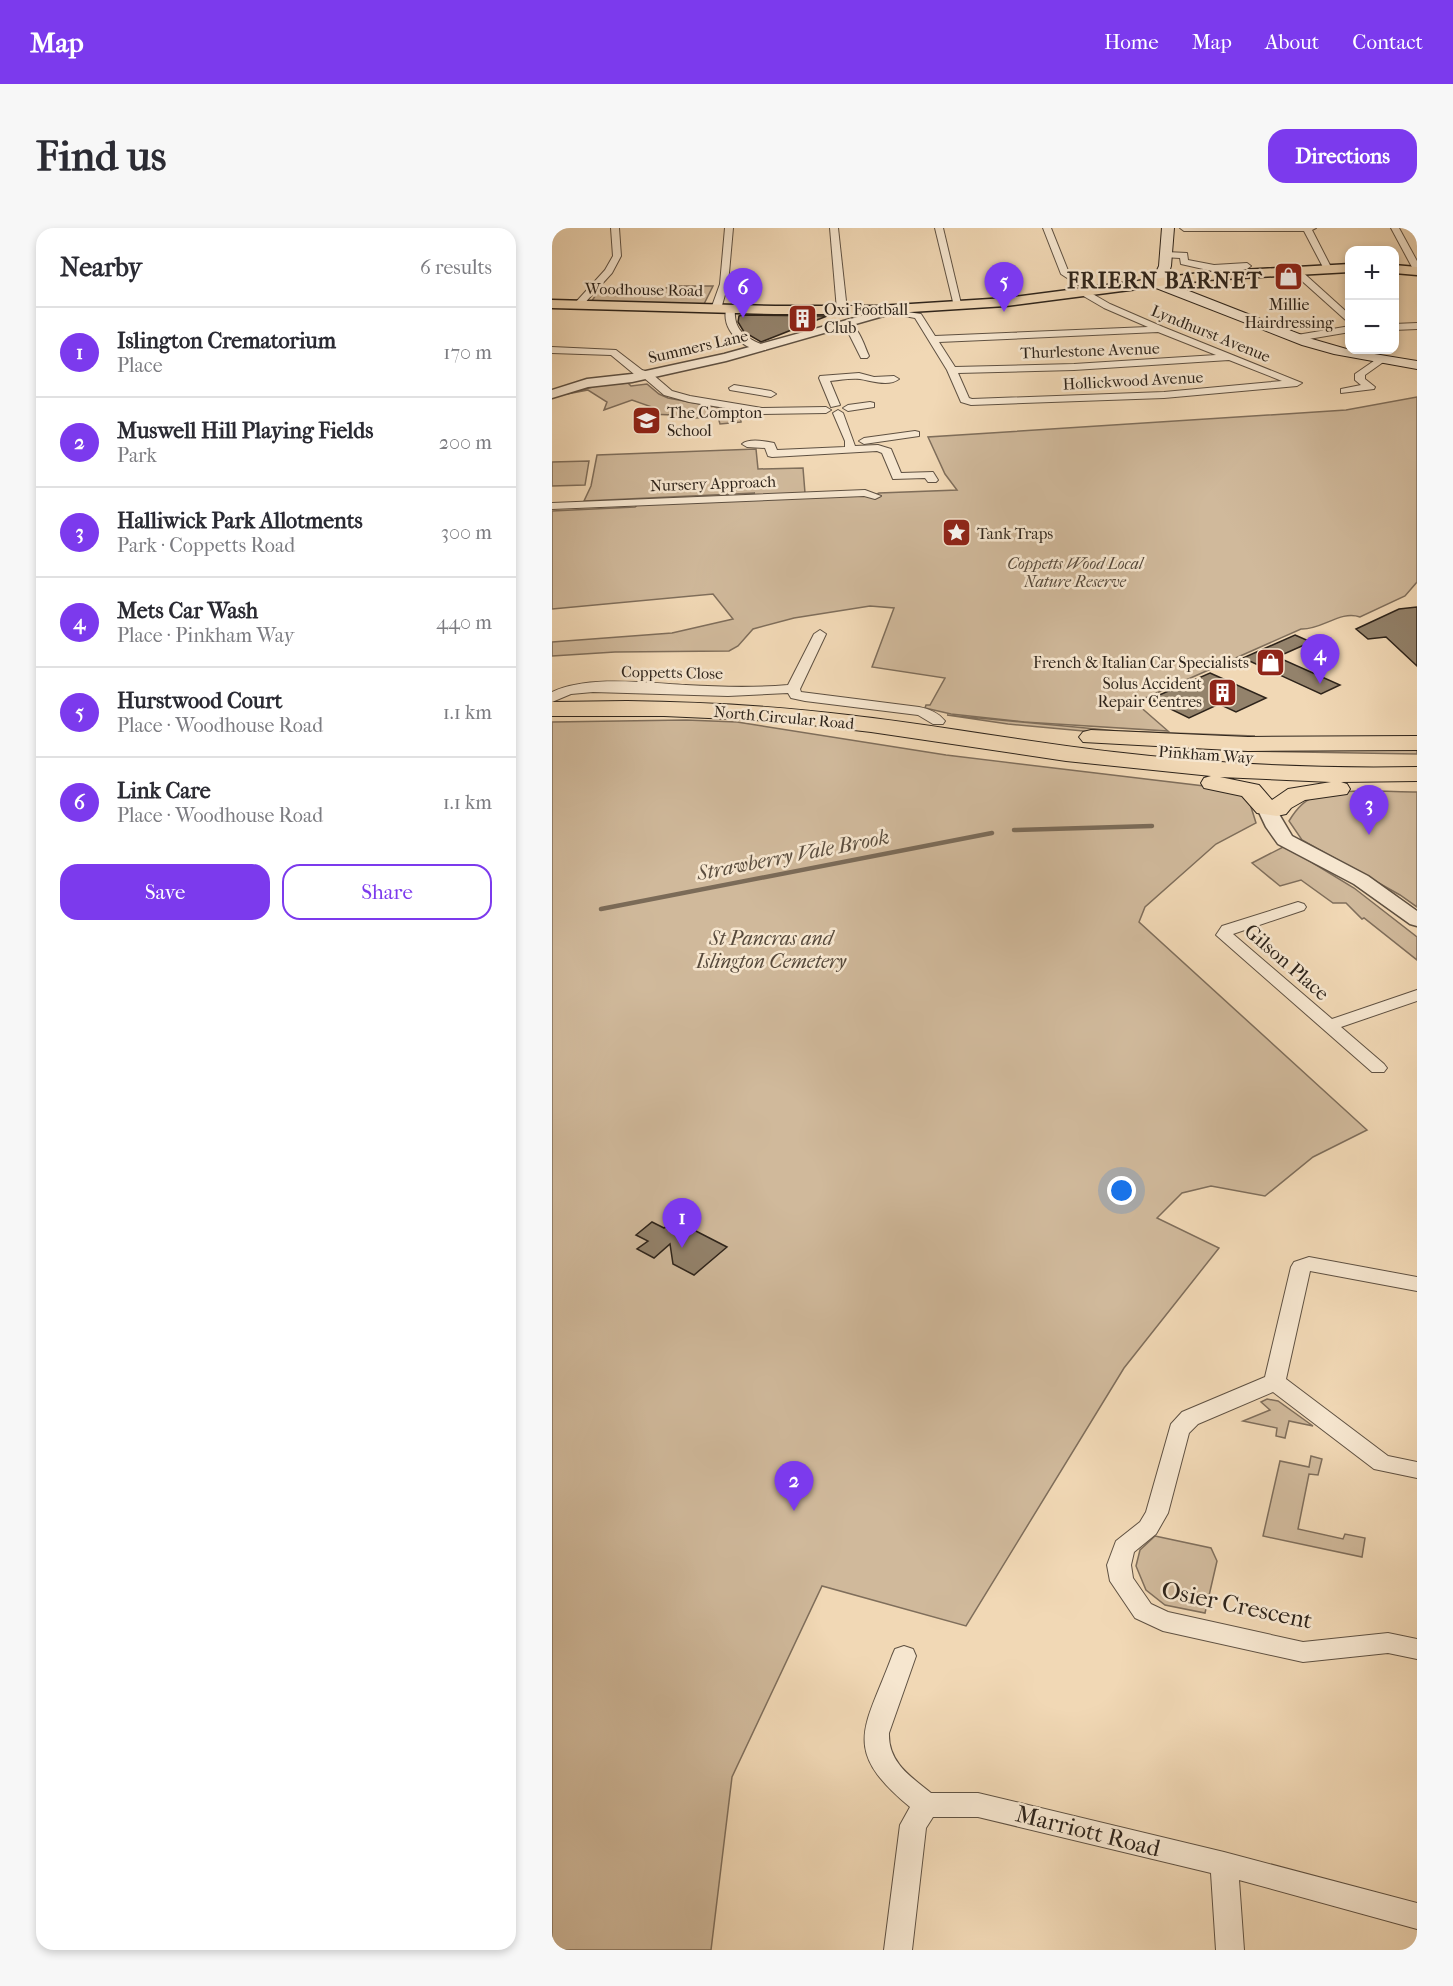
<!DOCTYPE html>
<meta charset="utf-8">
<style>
:root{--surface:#fff;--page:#f7f7f7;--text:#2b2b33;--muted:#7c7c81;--line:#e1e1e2;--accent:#7c3aed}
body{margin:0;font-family:"IM FELL French Canon",serif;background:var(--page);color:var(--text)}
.controls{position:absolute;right:18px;top:18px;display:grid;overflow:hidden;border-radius:12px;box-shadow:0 3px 9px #0003}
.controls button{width:54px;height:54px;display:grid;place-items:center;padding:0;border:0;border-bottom:2px solid var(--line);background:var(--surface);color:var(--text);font:30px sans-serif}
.you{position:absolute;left:570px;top:963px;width:21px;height:21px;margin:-15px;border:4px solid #fff;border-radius:50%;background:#1a73e8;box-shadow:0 0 0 9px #1a73e833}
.badge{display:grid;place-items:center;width:39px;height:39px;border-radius:50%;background:var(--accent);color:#fff;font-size:20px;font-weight:700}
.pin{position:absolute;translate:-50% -50px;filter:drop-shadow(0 2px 3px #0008)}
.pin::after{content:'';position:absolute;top:32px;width:21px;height:18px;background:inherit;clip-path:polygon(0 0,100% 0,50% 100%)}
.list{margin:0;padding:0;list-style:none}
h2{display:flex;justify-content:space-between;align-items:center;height:78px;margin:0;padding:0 24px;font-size:26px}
h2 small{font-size:20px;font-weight:400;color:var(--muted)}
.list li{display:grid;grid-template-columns:39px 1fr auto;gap:18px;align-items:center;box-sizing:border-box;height:90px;padding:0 24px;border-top:2px solid var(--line)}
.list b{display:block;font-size:22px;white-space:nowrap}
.list p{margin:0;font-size:20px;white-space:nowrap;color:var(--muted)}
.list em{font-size:20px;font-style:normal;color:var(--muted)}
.actions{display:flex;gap:12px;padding:18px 24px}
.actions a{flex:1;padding:14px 0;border:2px solid var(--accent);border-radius:18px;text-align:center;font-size:21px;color:var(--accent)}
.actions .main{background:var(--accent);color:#fff}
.map{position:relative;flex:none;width:865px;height:1722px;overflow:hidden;border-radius:18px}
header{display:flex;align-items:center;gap:36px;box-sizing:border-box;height:84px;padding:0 30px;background:var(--accent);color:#fff}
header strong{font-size:28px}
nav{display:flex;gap:33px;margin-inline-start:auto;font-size:21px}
.intro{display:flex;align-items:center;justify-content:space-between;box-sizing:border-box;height:144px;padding:0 36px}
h1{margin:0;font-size:42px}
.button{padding:15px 27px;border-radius:18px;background:var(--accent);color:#fff;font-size:21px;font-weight:700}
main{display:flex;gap:36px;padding:0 36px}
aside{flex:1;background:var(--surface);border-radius:18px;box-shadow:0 3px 9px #0003}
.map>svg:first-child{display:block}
.green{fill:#d0b99b;stroke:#7f6e5b;stroke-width:1.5}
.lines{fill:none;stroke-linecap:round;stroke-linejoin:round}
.stream{stroke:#7b6b58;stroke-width:4.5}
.building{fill:#93826b;stroke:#2e241b;stroke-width:1.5}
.minor-casing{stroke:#5f5142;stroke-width:2}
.tertiary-casing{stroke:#5f5142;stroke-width:3}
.secondary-casing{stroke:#2e241b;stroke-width:2}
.primary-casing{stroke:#2e241b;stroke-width:3}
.trunk-casing{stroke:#2e241b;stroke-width:2}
.minor{fill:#f6e6cf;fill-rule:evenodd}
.tertiary{fill:#f6e6cf;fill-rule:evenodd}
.secondary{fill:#f6e6cf;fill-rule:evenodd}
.primary{fill:#f1d8b5;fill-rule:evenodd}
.trunk{fill:#f1d8b5;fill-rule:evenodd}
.labels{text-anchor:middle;stroke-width:5;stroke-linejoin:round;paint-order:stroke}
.far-street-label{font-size:16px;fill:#2e241b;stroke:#f6e6cf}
.far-poi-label{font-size:16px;fill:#2e241b;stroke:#f6e6cf;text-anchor:start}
.far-park-label{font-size:16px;font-style:italic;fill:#56493b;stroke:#f6e6cf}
.park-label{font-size:20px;font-style:italic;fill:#56493b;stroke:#f6e6cf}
.street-label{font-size:20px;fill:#2e241b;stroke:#f6e6cf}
.water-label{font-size:21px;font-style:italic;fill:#5b4e3f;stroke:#f6e6cf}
.far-district-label{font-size:22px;font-weight:bold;letter-spacing:1.5px;fill:#2e241b;stroke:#f6e6cf}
.near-street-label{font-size:24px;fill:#2e241b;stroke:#f6e6cf}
</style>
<header>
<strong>Map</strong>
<nav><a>Home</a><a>Map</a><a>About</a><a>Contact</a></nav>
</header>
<div class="intro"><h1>Find us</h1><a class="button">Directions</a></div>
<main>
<aside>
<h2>Nearby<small>6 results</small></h2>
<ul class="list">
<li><span class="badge">1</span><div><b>Islington Crematorium</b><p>Place</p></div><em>170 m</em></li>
<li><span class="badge">2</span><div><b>Muswell Hill Playing Fields</b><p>Park</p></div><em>200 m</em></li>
<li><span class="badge">3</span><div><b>Halliwick Park Allotments</b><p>Park · Coppetts Road</p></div><em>300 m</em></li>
<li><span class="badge">4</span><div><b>Mets Car Wash</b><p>Place · Pinkham Way</p></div><em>440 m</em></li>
<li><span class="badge">5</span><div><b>Hurstwood Court</b><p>Place · Woodhouse Road</p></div><em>1.1 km</em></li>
<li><span class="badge">6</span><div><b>Link Care</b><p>Place · Woodhouse Road</p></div><em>1.1 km</em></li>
</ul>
<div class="actions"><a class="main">Save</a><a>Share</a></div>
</aside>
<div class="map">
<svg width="865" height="1722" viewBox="0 0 865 1722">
<rect width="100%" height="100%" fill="#f1d8b5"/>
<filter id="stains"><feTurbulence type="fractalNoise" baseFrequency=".00333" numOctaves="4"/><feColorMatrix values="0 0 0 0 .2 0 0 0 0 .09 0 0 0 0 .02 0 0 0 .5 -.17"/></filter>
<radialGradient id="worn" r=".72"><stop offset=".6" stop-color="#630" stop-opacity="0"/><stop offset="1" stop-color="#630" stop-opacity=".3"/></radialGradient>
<!-- green -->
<g class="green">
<polygon points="120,58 161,58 152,76 39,74 46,64 97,66"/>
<polygon points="76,155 79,158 95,156 107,166 116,170 197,185 189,191 189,194 168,196 166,189 121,191 121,187 96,186 96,181 100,179 80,172 52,182 55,174 36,162 15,166 48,157"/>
<path d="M865 169V354L853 368 808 389C788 382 770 402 749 401L589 472 585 476 616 503 472 494 399 486 373 480 374 477H378L393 450 320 439 342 380 318 378 242 390 201 401 186 418 177 423 63 424 0 428V414L120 405 181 391 161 366 0 381V283L83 279 88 275 306 266 318 269 327 265 405 262 393 246 376 209 794 182Z"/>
<polygon points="204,221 206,241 251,240 253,265 191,268 203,265 32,273 39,258 45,227"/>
<polygon points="37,233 33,257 0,258 0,234"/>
<polygon points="395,487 566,503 703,508 564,506 456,496"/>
<polygon points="134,492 185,494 394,527 694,563 704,595 664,616 593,679 587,694 815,902 761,929 713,968 659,958 630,965 605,990 667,1020 572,1140 414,1398 270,1358 180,1549 159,1722 0,1722 0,494"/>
<polygon points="865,519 865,526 690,523 690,520"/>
<path d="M865 564V679L848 667 750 612 737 593C743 583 753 571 765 568 794 560 835 564 865 564Z"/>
<polygon points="733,618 802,660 865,709 865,732 812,690 810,691 794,675 781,675 749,652 728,658 700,635"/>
<polygon points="715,1171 726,1173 761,1198 737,1193 733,1210 724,1208 725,1200 691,1193 718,1182 709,1174"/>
<polygon points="759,1228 770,1231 766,1247 757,1246 746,1301 791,1311 793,1306 813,1310 810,1329 711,1308 728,1233 757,1239"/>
<polygon points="603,1308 659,1320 665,1333 653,1385 613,1377 594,1362 584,1338 588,1322"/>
</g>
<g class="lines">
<!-- stream -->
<g class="stream">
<polyline points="462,602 600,598"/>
<polyline points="49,681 440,605"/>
</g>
</g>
<!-- building -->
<g class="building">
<polygon points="187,88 191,87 275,88 209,114 192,104 186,94"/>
<polygon points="865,379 865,438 834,409 816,411 804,401 847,381"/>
<polygon points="743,407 759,414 725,429 788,457 769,466 691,430"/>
<polygon points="658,445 714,470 684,484 667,476 637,490 598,471"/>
<polygon points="121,993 138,1000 175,1019 142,1047 121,1036 118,1016 102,1030 85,1021 96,1013 84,1007 100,994 112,1000"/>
</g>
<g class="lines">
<defs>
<g id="minor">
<polygon points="59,0 67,0 69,28 60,45 29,79 23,79 23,75 53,42 61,28"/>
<polygon points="173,0 181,0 176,56 169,81 164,84 159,81 168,56"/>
<polygon points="278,0 286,0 295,82 290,85 285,82"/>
<polygon points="383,0 391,0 410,80 402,78"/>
<path d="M491 0H499L517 45 542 60V64L539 65 558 76 611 99 750 155 745 158 612 170 419 177 409 174 395 142 363 90 342 86V82L369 86 383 108 596 99 552 80 528 66V62L532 61 509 46ZM606 104 664 127 522 136 403 139 387 114ZM677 132 730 153 612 164 420 171 417 170 406 145 522 142Z"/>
<polygon points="628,0 764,0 760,2 780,41 773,43 752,3 632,3"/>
<polygon points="839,0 847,0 865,33 865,44 861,41"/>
<polygon points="614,24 635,25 636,32 662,37 695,35 699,38 695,41 660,43 629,36 628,30 611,29 610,27"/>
<polygon points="740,40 746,40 798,87 798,96 740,44"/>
<path d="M175 79 183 81C181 103 195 111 214 118V122C192 124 167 101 175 79Z"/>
<path d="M289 94C306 93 311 115 317 128L315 130H309L295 102 287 96Z"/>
<polygon points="865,95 865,101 842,102 842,96"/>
<polygon points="798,98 798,104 745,113 740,110 745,107"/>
<polygon points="0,119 64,122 90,142 99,145 120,163 138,168 210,180 274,179 279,182 274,185 210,186 137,174 112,167 91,149 82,146 59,127 0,125"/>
<polygon points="829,128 837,130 813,147 813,151 823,159 822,161 789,165 789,161 809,157 803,152 803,146"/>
<path d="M307 145 322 149 342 148 347 151C336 159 321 153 308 151 299 150 288 152 278 153L288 177 279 179 267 150 268 148Z"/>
<polygon points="182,157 219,163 224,166 219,169 178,162 177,160"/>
<polygon points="318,174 322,175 322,179 296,183 291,180 296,177"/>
<path d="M286 182 291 185 303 218 326 217 339 221 349 245 381 244 386 252 384 254H376L373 250 341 251 330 225 325 223 220 229 216 228 213 220 195 219 190 216C197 210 213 213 222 215L225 222 293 219V213L281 185Z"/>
<polygon points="363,203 367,204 367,208 312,216 307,213 312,210"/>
<polygon points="313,262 329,268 323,271 312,268 0,281 0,275"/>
<path d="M268 402 274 406 248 461 249 464 367 479C377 481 386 484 393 493L391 496H381L366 487 253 473 239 470 236 465 176 468 41 464 19 466 0 474V464C36 447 95 455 134 457 168 459 202 460 236 457L262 406Z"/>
<polygon points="746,674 752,676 754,679 752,682 681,706 780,791 865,762 865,773 789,799 832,836 835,840 832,844 820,844 664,707 670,698"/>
<polygon points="757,1029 865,1049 865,1063 758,1043 734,1151 836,1228 865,1234 865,1250 822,1241 721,1164 646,1196 637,1205 616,1285 604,1306 582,1324 579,1337 581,1350 599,1376 616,1384 751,1414 836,1405 865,1411 865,1431 836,1425 751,1434 611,1403 583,1390 558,1353 555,1337 564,1313 588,1294 594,1284 619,1196 630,1184 713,1149 739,1039 742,1034"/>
<path d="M352 1418 361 1421 364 1428 337 1505C336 1534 358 1548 379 1565H426L672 1624 865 1675V1701L687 1652 692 1722H664L659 1645 426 1589H381L374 1600 360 1722H332L348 1597 358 1579C288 1521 313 1501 340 1428L343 1421Z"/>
</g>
<g id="tertiary">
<polygon points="331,82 337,85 335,87 174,133 80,154 36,159 0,170 0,162 35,151 80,146 172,126"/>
<polygon points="714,574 721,576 740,608 816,648 865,683 865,698 858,696 802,656 726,616 714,599 705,580 707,576"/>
</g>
<polygon id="secondary" points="610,0 622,0 619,38 614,54 760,111 798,122 865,133 865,141 782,126 750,117 604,60 600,53 607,38"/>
<g id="primary">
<polygon points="798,36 798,44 655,52 454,78 327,86 223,86 0,80 0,72 223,78 327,78 454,70 655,44"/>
<polygon points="842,37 865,39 865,47 842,45"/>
</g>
<g id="trunk">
<path d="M75 473C149 474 223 478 296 487 385 497 473 514 562 524 663 536 763 541 865 539V553L789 554 795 556 798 561 795 566 753 572 739 580 734 586 725 588 705 585 690 568 652 560 649 555 652 550 659 548 514 533 319 504 224 493 112 488H0V474ZM668 549 779 554 736 561 720 572 707 557Z"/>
<polygon points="539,502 696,509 865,508 865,522 696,523 531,514 527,509 531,504"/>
</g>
</defs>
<!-- minor casing -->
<use href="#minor" class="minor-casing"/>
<!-- tertiary casing -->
<use href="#tertiary" class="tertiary-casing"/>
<!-- secondary casing -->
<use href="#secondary" class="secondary-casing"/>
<!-- primary casing -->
<use href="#primary" class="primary-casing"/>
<!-- trunk casing -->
<use href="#trunk" class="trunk-casing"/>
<!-- minor -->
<use href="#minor" class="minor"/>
<!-- tertiary -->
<use href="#tertiary" class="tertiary"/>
<!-- secondary -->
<use href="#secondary" class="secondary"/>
<!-- primary -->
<use href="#primary" class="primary"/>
<!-- trunk -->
<use href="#trunk" class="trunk"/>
</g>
<!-- icons -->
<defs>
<symbol id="shop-square" viewBox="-11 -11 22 22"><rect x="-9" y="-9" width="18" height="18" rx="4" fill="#8f2418" stroke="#f6e6cf"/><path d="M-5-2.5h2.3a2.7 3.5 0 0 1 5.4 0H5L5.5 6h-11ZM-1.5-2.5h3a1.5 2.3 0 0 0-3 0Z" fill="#fff"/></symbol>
<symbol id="building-square" viewBox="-11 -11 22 22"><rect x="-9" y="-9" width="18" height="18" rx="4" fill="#8f2418" stroke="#f6e6cf"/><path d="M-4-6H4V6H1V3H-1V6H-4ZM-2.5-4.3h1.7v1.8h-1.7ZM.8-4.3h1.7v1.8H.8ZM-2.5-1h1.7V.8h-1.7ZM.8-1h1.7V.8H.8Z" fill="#fff"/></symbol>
<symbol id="school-square" viewBox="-11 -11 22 22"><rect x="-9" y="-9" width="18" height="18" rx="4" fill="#8f2418" stroke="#f6e6cf"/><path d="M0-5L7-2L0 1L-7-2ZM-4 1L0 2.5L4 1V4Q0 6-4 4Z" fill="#fff"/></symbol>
<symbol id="sight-square" viewBox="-11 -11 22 22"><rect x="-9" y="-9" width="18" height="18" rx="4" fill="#8f2418" stroke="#f6e6cf"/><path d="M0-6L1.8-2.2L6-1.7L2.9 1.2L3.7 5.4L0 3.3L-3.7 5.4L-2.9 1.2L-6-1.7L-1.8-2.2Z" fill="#fff"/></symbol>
</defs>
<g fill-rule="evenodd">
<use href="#shop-square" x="720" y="32" width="33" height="33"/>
<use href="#building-square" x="234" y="74" width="33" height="33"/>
<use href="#school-square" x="78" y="176" width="33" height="33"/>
<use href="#sight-square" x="388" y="288" width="33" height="33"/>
<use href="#shop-square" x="702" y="418" width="33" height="33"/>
<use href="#building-square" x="654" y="448" width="33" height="33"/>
</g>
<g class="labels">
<!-- far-street labels -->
<g class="far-street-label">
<text transform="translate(92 61) rotate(1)" y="6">Woodhouse Road</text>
<text transform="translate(659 105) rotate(22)" y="6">Lyndhurst Avenue</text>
<text transform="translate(146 118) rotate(-13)" y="6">Summers Lane</text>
<text transform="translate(538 122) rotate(-2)" y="6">Thurlestone Avenue</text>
<text transform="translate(581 152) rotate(-3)" y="6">Hollickwood Avenue</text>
<text transform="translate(161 255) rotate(-2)" y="6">Nursery Approach</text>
<text transform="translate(120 444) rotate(1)" y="6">Coppetts Close</text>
<text transform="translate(232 489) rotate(5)" y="6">North Circular Road</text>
<text transform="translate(654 526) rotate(4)" y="6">Pinkham Way</text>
</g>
<!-- far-poi labels -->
<g class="far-poi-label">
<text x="737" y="82" text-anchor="middle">Millie<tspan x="737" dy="18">Hairdressing</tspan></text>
<text x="272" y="87">Oxi Football<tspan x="272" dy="18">Club</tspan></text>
<text x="115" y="190">The Compton<tspan x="115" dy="18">School</tspan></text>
<text x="425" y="311">Tank Traps</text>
<text x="697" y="440" text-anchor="end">French &amp; Italian Car Specialists</text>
<text x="650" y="461" text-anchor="end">Solus Accident<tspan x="650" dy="18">Repair Centres</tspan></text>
</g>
<!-- far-park labels -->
<g class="far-park-label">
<text x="523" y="341">Coppetts Wood Local<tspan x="523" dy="18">Nature Reserve</tspan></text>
</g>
<!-- park labels -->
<g class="park-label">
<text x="219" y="717">St Pancras and<tspan x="219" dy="23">Islington Cemetery</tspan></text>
</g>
<!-- street labels -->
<g class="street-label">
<text transform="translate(735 734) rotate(41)" y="7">Gilson Place</text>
</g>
<!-- water labels -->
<g class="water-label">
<text transform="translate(241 627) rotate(-11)" y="7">Strawberry Vale Brook</text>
</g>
<!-- far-district labels -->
<g class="far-district-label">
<text x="613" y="60">FRIERN BARNET</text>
</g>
<!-- near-street labels -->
<g class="near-street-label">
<text transform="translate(685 1377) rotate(12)" y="8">Osier Crescent</text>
<text transform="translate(536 1603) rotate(14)" y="8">Marriott Road</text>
</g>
</g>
<rect width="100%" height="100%" filter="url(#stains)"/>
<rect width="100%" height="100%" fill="url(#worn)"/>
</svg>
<div class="controls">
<button>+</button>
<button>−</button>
</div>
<div class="you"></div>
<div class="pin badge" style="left:130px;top:1020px">1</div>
<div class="pin badge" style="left:242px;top:1283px">2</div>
<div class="pin badge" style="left:817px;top:607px">3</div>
<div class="pin badge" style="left:768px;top:456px">4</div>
<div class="pin badge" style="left:452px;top:84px">5</div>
<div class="pin badge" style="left:191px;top:90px">6</div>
</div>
</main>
